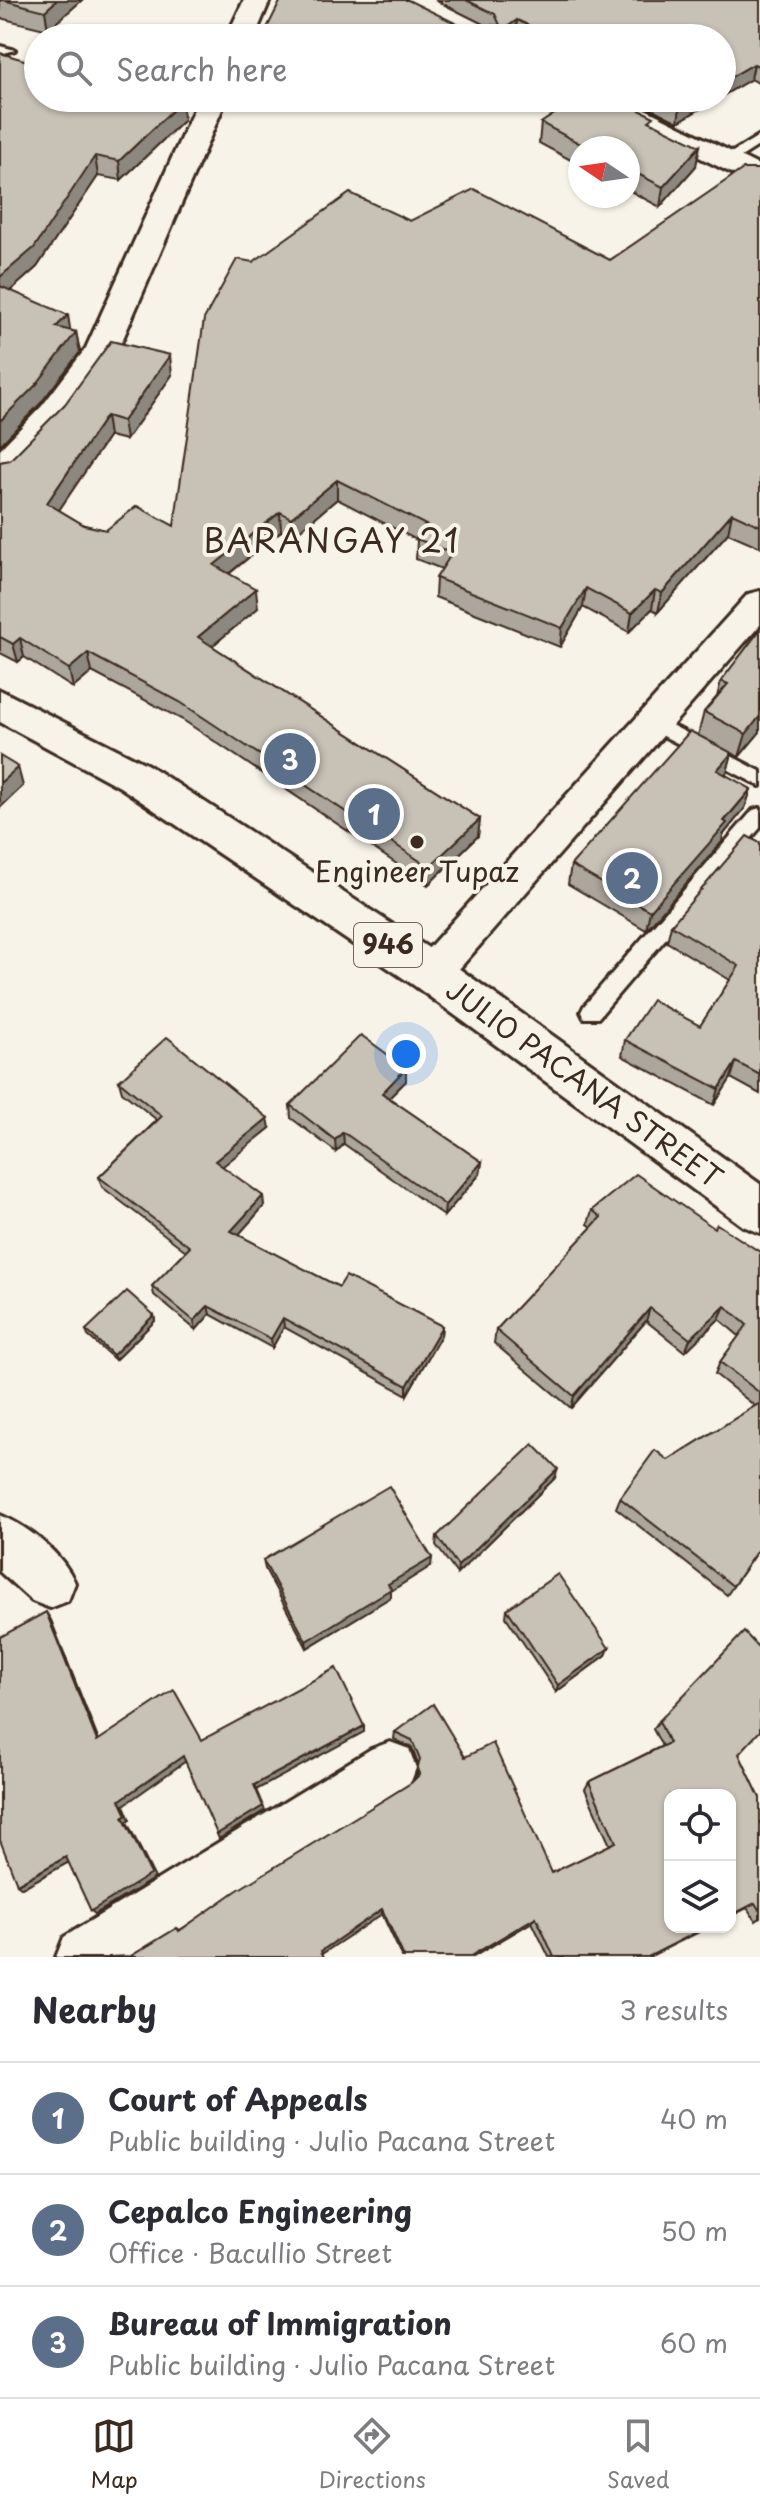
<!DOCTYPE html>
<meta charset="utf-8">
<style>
:root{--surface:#fff;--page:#f7f7f7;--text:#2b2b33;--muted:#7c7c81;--line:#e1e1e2;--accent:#3b2a1e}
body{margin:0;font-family:"Playpen Sans",sans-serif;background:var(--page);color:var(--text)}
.controls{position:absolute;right:24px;bottom:24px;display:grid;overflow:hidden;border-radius:16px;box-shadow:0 2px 6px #0004}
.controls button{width:72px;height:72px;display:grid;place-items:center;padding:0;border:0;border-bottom:2px solid var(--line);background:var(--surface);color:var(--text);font:40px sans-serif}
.compass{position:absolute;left:568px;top:136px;width:72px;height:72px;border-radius:50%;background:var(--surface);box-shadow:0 2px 6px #0004;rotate:283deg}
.you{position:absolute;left:406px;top:1054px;width:28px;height:28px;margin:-20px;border:6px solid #fff;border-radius:50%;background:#1a73e8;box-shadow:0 0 0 12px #1a73e833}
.badge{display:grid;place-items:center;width:52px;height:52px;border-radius:50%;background:var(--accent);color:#fff;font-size:26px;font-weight:700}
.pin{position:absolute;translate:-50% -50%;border:4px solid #fff;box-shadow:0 2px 8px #0006}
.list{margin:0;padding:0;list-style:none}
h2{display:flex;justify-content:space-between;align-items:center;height:104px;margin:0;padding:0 32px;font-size:34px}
h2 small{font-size:26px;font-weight:400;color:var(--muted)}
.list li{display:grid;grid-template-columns:52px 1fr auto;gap:24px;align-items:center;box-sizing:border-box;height:112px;padding:0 32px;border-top:2px solid var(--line)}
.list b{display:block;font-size:30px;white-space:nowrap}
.list p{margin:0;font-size:26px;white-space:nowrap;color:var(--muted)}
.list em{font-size:26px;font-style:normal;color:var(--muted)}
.icon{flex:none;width:44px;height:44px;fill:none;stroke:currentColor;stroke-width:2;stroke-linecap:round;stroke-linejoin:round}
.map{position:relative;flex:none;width:760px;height:1957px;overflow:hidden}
.search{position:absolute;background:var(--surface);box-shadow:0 2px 6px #0004;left:24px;right:24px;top:24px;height:88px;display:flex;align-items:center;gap:20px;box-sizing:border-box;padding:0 28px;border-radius:44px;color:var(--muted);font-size:30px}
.sheet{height:440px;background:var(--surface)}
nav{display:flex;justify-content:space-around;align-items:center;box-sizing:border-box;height:112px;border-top:2px solid var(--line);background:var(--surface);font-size:22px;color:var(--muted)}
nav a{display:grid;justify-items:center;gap:4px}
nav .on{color:var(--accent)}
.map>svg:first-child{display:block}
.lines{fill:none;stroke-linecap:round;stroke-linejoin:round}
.service-casing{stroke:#3b2a1e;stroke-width:6}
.minor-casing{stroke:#3b2a1e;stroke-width:6}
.secondary-casing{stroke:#3b2a1e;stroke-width:6}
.primary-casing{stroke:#3b2a1e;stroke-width:6}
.service{fill:#f7f3e8;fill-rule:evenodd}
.minor{fill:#f7f3e8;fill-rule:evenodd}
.secondary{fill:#f7f3e8;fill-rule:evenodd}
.primary{fill:#f7f3e8;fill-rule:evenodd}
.wall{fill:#aca69d;stroke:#3b2a1e;stroke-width:2}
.shaded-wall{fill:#8c877f;stroke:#3b2a1e;stroke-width:2}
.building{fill:#c8c1b6;stroke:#3b2a1e;stroke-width:2}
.poi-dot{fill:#3b2a1e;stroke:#f7f3e8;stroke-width:3}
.labels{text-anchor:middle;stroke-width:8;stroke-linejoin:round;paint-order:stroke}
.shield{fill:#f7f3e8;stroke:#73665b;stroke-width:2}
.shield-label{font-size:26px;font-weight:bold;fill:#3b2a1e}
.poi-label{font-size:28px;fill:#3b2a1e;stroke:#f7f3e8}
.street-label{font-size:28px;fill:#3b2a1e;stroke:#f7f3e8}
.quarter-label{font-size:32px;letter-spacing:2px;fill:#3b2a1e;stroke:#f7f3e8}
</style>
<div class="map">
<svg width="760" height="1957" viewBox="0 0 760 1957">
<rect width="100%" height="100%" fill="#f7f3e8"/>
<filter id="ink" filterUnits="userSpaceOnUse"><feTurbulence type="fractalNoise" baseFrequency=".0125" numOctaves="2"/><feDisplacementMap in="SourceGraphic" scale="16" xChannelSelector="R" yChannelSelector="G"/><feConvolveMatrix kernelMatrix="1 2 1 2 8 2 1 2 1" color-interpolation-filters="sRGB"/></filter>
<g filter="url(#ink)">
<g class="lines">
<defs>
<g id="service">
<polygon points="0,46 15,50 0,54"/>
<polygon points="760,135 760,145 730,164 718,161"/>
<polygon points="652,715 760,771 760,786 646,727 643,722"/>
<polygon points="760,808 760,828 598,1018 584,1018 581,1012 584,1006 753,810"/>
</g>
<g id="minor">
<polygon points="760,591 760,625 445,985 431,990 417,985 411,973 417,961 748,594"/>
<path d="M0 1515C29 1527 63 1554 75 1583L68 1601 50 1608 32 1601 0 1572Z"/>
<polygon points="390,1742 409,1749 416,1768 409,1787 135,1957 56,1957 64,1937 371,1749"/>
</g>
<g id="secondary">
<polygon points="244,0 270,0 254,38 226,38"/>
<polygon points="199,98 227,98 119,348 66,421 12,477 0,481 0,449 42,406 86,348"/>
<polygon points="587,98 623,98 760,166 760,187 591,104"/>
</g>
<polygon id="primary" points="0,690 148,765 447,960 760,1184 760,1233 743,1226 415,986 120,787 0,722"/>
</defs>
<!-- service casing -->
<use href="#service" class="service-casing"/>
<!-- minor casing -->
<use href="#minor" class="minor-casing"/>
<!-- secondary casing -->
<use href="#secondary" class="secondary-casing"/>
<!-- primary casing -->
<use href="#primary" class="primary-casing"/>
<!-- service -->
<use href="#service" class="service"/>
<!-- minor -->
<use href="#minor" class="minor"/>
<!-- secondary -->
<use href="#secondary" class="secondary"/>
<!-- primary -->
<use href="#primary" class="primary"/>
</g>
<!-- wall -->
<g class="wall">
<polygon points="0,0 82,0 48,30 0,18"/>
<polygon points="435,0 760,0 760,84 751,79 722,96 722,38 521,38 516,35 512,38 262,38 461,26 487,26"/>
<polygon points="0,53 38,98 182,101 184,120 121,180 98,176 37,267 10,291 70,330 76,332 80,352 40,404 0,445"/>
<polygon points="630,98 718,98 678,122"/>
<polygon points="541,123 654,123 696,166 660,207 628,190 628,148 580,148 580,165 539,143"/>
<polygon points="760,169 760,547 728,533 658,612 652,609 629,632 583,607 560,647 435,597 436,578 442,569 416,559 417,540 337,499 292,537 281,531 229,574 258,608 212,646 480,819 478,836 428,885 183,720 92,672 73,688 24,657 18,662 0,653 0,462 10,460 172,375 126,440 109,436 59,510 84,525 106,530 174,526 253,262 410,221 610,260"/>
<polygon points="760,630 760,732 739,757 732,753 727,772 725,775 751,789 745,808 723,835 722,842 646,930 568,884 571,865 698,735 704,712 717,697 721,681"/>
<polygon points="760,843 760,1094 731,1078 714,1105 622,1056 625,1040 700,1026 730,980 667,942 671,925"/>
<polygon points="406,1068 406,1081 389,1098 482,1162 480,1174 444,1216 344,1144 336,1152 291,1118 290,1105"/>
<polygon points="119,1081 270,1128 222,1166 264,1206 238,1235 339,1287 442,1326 441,1335 407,1395 284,1327 272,1348 210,1314 196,1330 154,1295 152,1286 186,1251 102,1187 99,1177 157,1120 122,1092"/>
<polygon points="592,1210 714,1228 760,1252 760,1547 727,1595 616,1508 620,1498 668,1460 755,1406 715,1374 720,1362 739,1336 719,1319 685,1352 646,1321 571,1408 494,1343 496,1330 592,1227 588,1224"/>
<polygon points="154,1315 155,1321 115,1360 88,1336 86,1330"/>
<polygon points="555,1478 457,1574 436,1545 437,1536"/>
<polygon points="263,1560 431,1566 391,1591 391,1597 307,1648 265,1569"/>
<polygon points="507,1609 609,1648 606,1655 556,1692 506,1617"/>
<polygon points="659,1721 739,1754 760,1798 760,1918 756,1921 747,1908 649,1957 549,1957 532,1922 473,1957 402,1957 382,1914 131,1956 177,1928 180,1930 411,1783 417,1777 418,1765 412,1748 394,1739 395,1732 465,1757 552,1873 610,1845 585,1789 589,1782 662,1746 653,1729"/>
</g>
<!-- shaded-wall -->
<g class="shaded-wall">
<polygon points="57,0 82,0 48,30 45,11"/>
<polygon points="517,20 516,35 512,38 492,38"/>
<polygon points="754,64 751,79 722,96 722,82"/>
<polygon points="695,98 718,98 678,122 680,107"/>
<polygon points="182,101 184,120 121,180 119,161"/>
<polygon points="700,146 696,166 660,207 663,187"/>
<polygon points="95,156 98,176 37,267 0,300 0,277"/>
<polygon points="68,315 71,335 56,327"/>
<polygon points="76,332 80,352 40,404 0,445 0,421"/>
<polygon points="170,355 172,375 126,440 123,421"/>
<polygon points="106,416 109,436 51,522 47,503"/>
<polygon points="337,480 337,499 292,537 291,518"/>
<polygon points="280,512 281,531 216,584 214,565"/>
<polygon points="732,513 728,533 658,612 662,593"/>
<polygon points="586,588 583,607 560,647 562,628"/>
<polygon points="256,589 258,608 200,656 198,637"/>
<polygon points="655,590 652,609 629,632 632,613"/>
<polygon points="20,638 24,657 18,662 13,644"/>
<polygon points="88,653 92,672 73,688 69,669"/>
<polygon points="760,716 760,732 739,757 746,734"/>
<polygon points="732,753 727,772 712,790 717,770"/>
<polygon points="18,767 23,786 0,808 0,783"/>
<polygon points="751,789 745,808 723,835 722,842 646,930 650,911"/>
<polygon points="480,819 478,836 428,885 429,867"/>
<polygon points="736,1062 731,1078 714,1105 719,1089"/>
<polygon points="406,1068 406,1081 382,1105 382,1093"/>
<polygon points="268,1118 270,1128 217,1171 215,1161"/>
<polygon points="343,1132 344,1144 336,1152 335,1140"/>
<polygon points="482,1162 480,1174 444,1216 445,1205"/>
<polygon points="263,1196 264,1206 233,1241 231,1231"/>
<polygon points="208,1306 210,1314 196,1330 194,1321"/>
<polygon points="725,1306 719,1319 685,1352 690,1339"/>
<polygon points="650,1308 646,1321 571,1408 574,1396"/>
<polygon points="154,1315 155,1321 115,1360 113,1355"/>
<polygon points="283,1318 284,1327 272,1348 271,1339"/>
<polygon points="442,1326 441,1335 407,1395 407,1386"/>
<polygon points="558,1469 555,1478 457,1574 458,1566"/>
<polygon points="432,1558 431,1566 391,1591 391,1597 307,1648 306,1641 388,1584"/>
<polygon points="46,1612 51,1620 101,1746 97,1741"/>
<polygon points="609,1648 606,1655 556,1692 558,1685"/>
<polygon points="364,1726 364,1732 256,1790 254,1785"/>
<polygon points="183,1756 186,1761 124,1805 130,1820 127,1822 155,1878 95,1914 91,1911 123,1817 120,1800"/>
<polygon points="263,1806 265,1810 219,1839 217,1834"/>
<polygon points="66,1857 71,1861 22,1888 17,1884"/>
<polygon points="382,1909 382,1914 322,1954 321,1951"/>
<polygon points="536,1917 532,1922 473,1957 469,1957"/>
</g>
<!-- building -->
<g class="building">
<polygon points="3,0 57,0 45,11"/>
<polygon points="281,0 408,0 461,26 500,25 495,14 466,0 760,0 760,67 754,64 722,82 722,38 555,38 517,20 492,38 262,38"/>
<polygon points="0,53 38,64 38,98 172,98 182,101 119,161 95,156 34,248 0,277"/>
<polygon points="578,98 615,98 654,117 649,121 700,146 663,187 628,169 628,148 588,148 541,123"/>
<polygon points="662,98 695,98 680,107"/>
<polygon points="743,169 760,169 760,526 732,513 662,593 655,590 632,613 586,588 562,628 436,578 452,553 417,539 428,526 337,480 291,518 280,512 214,565 256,589 198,637 480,819 429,867 180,702 88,653 69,669 20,638 13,644 0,637 0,462 10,460 65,404 111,341 170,355 123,421 106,416 47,503 84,525 106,530 137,506 174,526 204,319 237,259 253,262 350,193 410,221 474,189 610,260"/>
<polygon points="0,286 68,315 56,327 76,332 36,385 0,421"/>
<polygon points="760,630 760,716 746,734 704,712 728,684 721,681"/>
<polygon points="690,731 732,753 717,770 751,789 724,821 727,823 650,911 571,865"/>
<polygon points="0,756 18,767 0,783"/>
<polygon points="747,836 760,843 760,1075 736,1062 719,1089 625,1040 652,1000 700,1026 739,966 671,925"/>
<polygon points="361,1035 406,1068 382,1093 482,1162 445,1205 343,1132 335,1140 290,1105"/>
<polygon points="167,1037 268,1118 215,1161 263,1196 231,1231 339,1287 346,1276 442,1326 407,1386 283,1318 271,1339 208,1306 194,1321 152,1286 190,1247 99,1177 162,1116 119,1081"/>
<polygon points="636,1174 714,1228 717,1224 760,1252 760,1393 720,1362 747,1325 725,1306 690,1339 650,1308 574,1396 496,1330 601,1217 592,1210"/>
<polygon points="127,1291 154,1315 113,1355 86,1330"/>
<polygon points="760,1403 760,1546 733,1586 620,1498 655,1450 668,1460"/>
<polygon points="533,1444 558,1469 458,1566 437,1536"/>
<polygon points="389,1486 432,1558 388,1584 391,1589 306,1641 263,1560"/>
<polygon points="558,1574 609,1648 558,1685 507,1609"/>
<polygon points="46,1612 97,1741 174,1690 202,1740 336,1668 364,1726 254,1785 263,1806 217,1834 183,1756 120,1800 127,1815 123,1817 151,1874 91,1911 66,1857 17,1884 0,1840 0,1637"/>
<polygon points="744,1632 760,1649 760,1731 739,1754 760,1798 760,1911 755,1903 730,1916 730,1795 670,1795 670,1927 707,1927 648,1957 554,1957 536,1917 469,1957 404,1957 382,1909 321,1951 324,1957 108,1957 131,1956 177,1928 179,1931 236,1891 411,1783 420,1774 417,1769 420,1760 412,1740 395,1732 433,1704 465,1757 493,1743 552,1873 616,1842 589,1782 669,1743 659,1721"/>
</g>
</g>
<!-- markers -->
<circle class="poi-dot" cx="417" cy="842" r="8"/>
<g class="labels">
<!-- shield labels -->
<rect class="shield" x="354" y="923" width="68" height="44" rx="6"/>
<g class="shield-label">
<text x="388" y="954">946</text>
</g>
<!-- poi labels -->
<g class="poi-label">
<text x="417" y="882">Engineer Tupaz</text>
</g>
<!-- street labels -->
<g class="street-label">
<text transform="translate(584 1084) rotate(36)" y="10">JULIO PACANA STREET</text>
</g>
<!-- quarter labels -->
<g class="quarter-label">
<text x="332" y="553">BARANGAY 21</text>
</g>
</g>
</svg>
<div class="controls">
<button><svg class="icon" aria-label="locate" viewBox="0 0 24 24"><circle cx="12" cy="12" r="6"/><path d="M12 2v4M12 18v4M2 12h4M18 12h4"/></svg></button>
<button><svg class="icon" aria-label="layers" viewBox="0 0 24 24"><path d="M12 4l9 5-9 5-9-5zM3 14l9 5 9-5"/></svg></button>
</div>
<svg class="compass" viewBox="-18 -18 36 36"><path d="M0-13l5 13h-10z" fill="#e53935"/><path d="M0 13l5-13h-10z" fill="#7c7c81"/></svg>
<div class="you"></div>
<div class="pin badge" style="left:374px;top:814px;background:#5c6f8a">1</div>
<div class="pin badge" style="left:632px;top:878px;background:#5c6f8a">2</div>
<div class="pin badge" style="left:290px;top:759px;background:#5c6f8a">3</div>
<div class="search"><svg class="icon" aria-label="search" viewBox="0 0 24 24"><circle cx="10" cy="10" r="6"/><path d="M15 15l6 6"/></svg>Search here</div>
</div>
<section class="sheet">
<h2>Nearby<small>3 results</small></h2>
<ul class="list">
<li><span class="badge" style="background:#5c6f8a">1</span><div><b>Court of Appeals</b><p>Public building · Julio Pacana Street</p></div><em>40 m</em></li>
<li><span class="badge" style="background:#5c6f8a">2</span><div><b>Cepalco Engineering</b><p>Office · Bacullio Street</p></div><em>50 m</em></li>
<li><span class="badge" style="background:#5c6f8a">3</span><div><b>Bureau of Immigration</b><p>Public building · Julio Pacana Street</p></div><em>60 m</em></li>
</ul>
</section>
<nav>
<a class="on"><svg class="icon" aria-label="map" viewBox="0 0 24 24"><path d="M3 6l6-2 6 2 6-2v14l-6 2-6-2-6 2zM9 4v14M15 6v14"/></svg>Map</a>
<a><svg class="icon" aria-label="directions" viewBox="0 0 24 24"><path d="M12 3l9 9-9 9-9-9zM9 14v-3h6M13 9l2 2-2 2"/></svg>Directions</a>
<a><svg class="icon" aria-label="saved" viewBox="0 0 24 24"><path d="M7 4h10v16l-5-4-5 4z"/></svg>Saved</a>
</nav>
